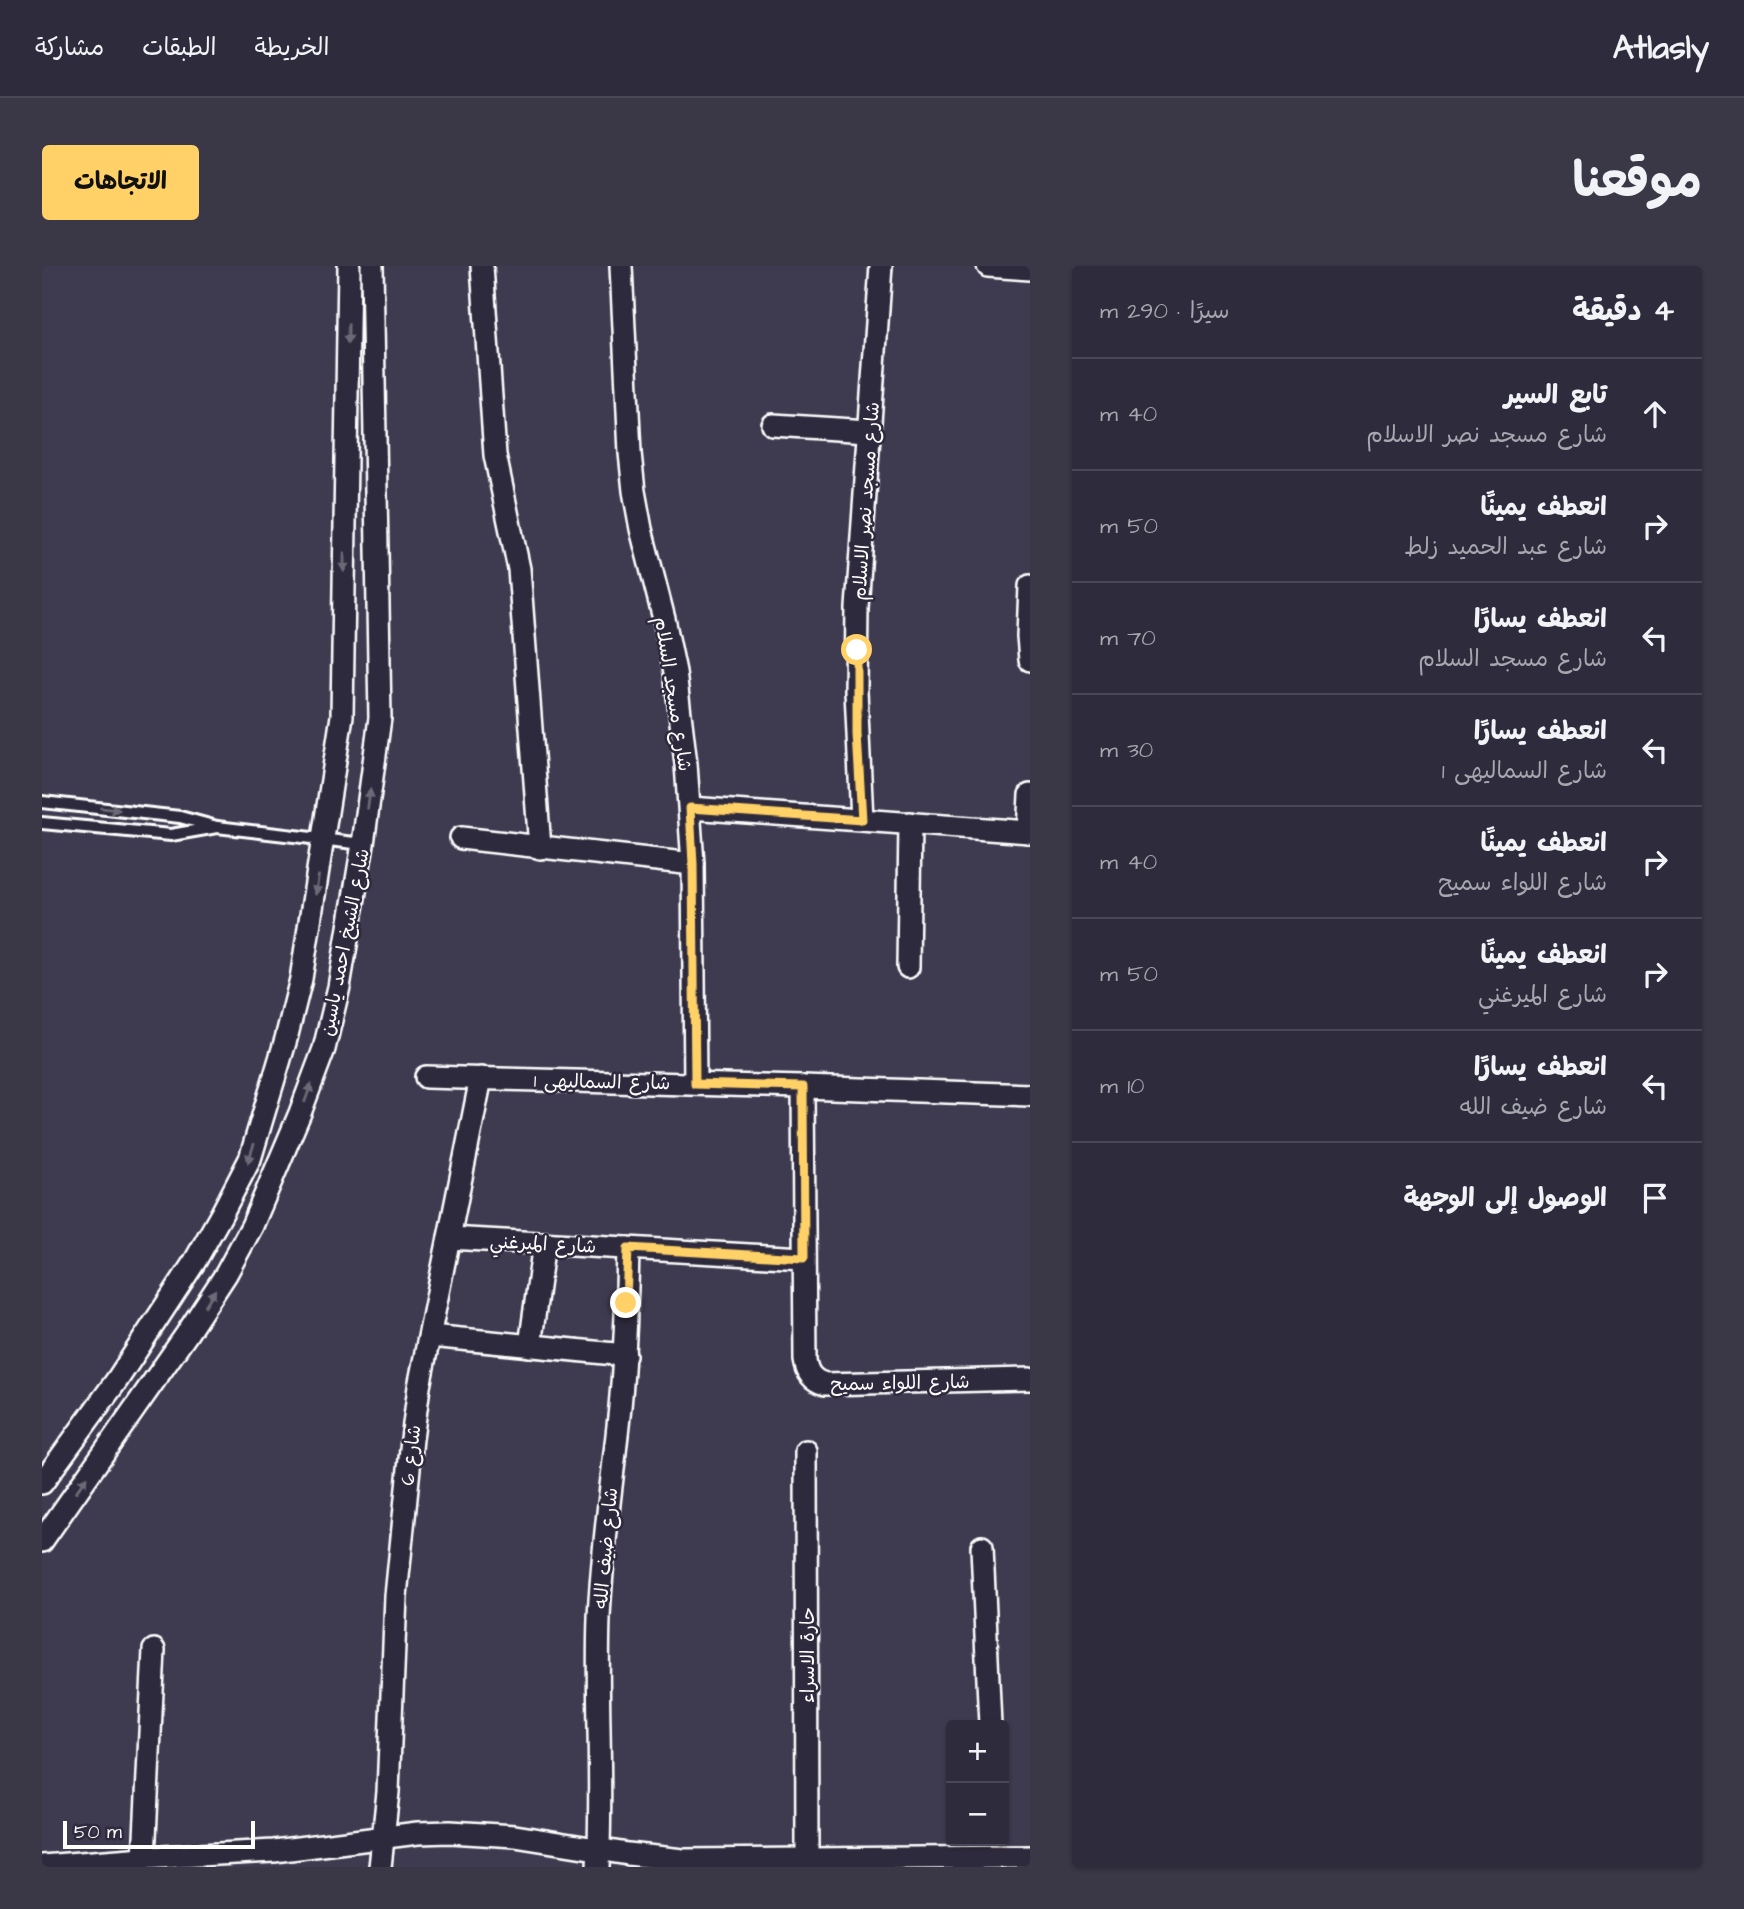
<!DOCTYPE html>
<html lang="ar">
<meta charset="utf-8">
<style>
:root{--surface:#2e2c3c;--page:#3a3847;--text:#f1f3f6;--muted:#a7a7af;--line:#494856;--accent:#ffd166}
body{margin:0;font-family:"Architects Daughter","Playpen Sans Arabic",sans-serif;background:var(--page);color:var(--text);direction:rtl}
.controls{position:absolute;right:21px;bottom:21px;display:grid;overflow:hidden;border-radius:7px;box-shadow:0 2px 5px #0004}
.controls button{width:63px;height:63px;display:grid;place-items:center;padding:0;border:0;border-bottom:2px solid var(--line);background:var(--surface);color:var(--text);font:35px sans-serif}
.scale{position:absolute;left:21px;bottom:18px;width:192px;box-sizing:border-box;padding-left:7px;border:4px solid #fff;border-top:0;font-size:19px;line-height:24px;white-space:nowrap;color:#fff;-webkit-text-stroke:5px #2f2a3d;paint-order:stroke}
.stop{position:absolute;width:21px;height:21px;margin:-16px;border:5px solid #ffd166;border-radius:50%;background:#fff}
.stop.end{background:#ffd166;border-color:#fff;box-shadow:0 2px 7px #0008}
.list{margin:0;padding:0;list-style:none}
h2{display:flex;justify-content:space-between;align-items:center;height:91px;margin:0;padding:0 28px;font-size:30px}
h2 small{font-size:23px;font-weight:400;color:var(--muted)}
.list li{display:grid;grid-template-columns:46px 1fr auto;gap:21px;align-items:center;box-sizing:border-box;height:112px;padding:0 28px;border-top:2px solid var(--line)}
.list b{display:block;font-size:26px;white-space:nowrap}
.list p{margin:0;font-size:23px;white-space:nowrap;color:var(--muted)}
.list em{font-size:23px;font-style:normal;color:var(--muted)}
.icon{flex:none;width:38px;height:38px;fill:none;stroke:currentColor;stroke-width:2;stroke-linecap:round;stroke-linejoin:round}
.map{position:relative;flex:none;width:988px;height:1601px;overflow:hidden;direction:ltr;border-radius:7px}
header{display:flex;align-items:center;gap:42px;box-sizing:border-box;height:98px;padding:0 35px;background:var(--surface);border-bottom:2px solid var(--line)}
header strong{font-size:33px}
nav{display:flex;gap:38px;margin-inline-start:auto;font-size:24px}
.intro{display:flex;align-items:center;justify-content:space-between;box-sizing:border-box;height:168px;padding:0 42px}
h1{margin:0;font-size:49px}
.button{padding:18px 32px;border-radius:7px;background:var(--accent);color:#111;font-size:24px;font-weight:700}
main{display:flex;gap:42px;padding:0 42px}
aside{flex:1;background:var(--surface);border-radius:7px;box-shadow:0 2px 5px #0004}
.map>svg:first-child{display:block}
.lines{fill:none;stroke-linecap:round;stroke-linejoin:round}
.service-casing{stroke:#fff;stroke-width:16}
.minor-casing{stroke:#fff;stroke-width:26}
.service{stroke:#2f2a3d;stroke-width:10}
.minor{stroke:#2f2a3d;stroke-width:21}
.oneway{fill:#6d6a77}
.route{stroke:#ffd166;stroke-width:9}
.labels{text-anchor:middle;stroke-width:5;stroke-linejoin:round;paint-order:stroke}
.street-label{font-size:19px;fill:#fff;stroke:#2f2a3d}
</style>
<header>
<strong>Atlasly</strong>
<nav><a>الخريطة</a><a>الطبقات</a><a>مشاركة</a></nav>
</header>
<div class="intro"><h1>موقعنا</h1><a class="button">الاتجاهات</a></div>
<main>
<aside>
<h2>4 دقيقة<small>سيرًا · 290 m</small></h2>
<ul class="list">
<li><svg class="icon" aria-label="ahead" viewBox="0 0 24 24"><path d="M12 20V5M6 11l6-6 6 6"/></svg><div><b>تابع السير</b><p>شارع مسجد نصر الاسلام</p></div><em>40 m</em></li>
<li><svg class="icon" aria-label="right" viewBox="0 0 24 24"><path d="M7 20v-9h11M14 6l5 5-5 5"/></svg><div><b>انعطف يمينًا</b><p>شارع عبد الحميد زلط</p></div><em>50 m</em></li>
<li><svg class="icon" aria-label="left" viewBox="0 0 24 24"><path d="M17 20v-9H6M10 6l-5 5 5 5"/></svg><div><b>انعطف يسارًا</b><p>شارع مسجد السلام</p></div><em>70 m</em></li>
<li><svg class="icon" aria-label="left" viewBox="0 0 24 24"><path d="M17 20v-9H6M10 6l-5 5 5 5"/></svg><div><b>انعطف يسارًا</b><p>شارع السماليهى 1</p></div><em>30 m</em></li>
<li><svg class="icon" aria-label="right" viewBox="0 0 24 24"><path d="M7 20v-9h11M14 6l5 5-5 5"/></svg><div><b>انعطف يمينًا</b><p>شارع اللواء سميح</p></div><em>40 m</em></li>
<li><svg class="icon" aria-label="right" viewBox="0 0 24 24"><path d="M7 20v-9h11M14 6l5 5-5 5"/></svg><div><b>انعطف يمينًا</b><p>شارع الميرغني</p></div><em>50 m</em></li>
<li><svg class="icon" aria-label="left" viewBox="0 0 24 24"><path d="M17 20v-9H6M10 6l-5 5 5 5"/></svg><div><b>انعطف يسارًا</b><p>شارع ضيف الله</p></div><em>10 m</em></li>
<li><svg class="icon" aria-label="arrive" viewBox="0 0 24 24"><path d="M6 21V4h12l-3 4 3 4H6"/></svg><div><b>الوصول إلى الوجهة</b></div></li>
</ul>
</aside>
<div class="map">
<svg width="988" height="1601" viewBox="0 0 988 1601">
<rect width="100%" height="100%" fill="#3e3a50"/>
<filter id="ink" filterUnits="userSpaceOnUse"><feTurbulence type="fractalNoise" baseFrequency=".0143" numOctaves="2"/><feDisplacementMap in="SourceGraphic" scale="14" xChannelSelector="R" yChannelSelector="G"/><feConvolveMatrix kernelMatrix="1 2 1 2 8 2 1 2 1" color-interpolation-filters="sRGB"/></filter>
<g filter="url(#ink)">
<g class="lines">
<defs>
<g id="service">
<polyline points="0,536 138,551 175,561 129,569 0,557"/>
<polyline points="175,561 321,578"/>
</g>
<g id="minor">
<polyline points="440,0 453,189 477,303 498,582"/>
<polyline points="579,0 588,187 592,225 599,263 622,353 633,406 644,498 651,598 653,818"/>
<polyline points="946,0 988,3"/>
<polyline points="731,159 827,165"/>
<polyline points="988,320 986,370 988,394"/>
<polyline points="648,542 988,566"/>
<polyline points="820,554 814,425 815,342 839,0"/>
<polyline points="986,566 988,529"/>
<polyline points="419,572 651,598"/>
<polyline points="866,701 868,557"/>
<polyline points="384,811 761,821 988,829"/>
<path d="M761 821 763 1094C765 1107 770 1114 783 1118L988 1113"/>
<polyline points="407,972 762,992"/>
<polyline points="388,1070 583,1089"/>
<polyline points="488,1080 502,977"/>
<polyline points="764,1185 765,1593"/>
<polyline points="0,1217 75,1114 153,995 179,949 208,893 244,773 259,713 300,450 307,0"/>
<polyline points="0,1275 144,1069 184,1008 210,960 258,847 282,783 297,721 321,578 338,452 330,0"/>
<polyline points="940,1281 948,1459"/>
<polyline points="102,1592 112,1384"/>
<polyline points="0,1600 102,1592 232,1585 376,1567 408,1566 473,1570 586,1588 641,1594 988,1591"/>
<polyline points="338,1601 346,1526 354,1330 370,1173 377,1121 439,812"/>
<path d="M556 1601C561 1518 554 1435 557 1352 560 1281 571 1211 578 1141 583 1088 585 1035 586 982"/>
</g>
</defs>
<!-- service casing -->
<use href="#service" class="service-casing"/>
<!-- minor casing -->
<use href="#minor" class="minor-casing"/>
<!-- service -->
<use href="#service" class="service"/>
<!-- minor -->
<use href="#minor" class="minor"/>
</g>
<!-- one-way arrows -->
<defs><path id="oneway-solid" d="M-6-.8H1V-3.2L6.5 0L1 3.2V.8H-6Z" transform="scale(1.75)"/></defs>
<g class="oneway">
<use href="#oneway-solid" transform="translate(306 68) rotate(91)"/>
<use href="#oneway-solid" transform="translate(302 296) rotate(91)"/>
<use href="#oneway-solid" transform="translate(327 533) rotate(-82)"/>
<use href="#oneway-solid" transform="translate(68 543) rotate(6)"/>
<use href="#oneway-solid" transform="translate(275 619) rotate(99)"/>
<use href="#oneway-solid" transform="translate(266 827) rotate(-70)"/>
<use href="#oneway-solid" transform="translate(209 887) rotate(109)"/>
<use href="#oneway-solid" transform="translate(168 1032) rotate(-57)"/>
<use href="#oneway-solid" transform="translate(39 1219) rotate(-55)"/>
</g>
</g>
<g class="lines" filter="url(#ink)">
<!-- route -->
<polyline class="route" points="584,1037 586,982 762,992 761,821 653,818 651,598 648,542 820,554 815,468 815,384"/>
</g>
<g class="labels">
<!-- street labels -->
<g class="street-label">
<text transform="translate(823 235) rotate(-86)" y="7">شارع مسجد نصر الاسلام</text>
<text transform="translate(632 428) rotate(81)" y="7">شارع مسجد السلام</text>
<text transform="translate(302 676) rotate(-79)" y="7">شارع الشيخ احمد ياسين</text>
<text transform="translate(560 815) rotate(1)" y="7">شارع السماليهى 1</text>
<text transform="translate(501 977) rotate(3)" y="7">شارع الميرغني</text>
<text transform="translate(858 1116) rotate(-1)" y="7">شارع اللواء سميح</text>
<text transform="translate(368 1189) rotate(-83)" y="7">شارع 6</text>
<text transform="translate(563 1282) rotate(-85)" y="7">شارع ضيف الله</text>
<text transform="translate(765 1389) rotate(-90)" y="7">حارة الاسراء</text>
</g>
</g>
</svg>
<div class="controls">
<button>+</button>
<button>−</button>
</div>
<div class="scale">50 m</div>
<div class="stop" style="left:815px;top:384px"></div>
<div class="stop end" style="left:584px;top:1037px"></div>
</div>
</main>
